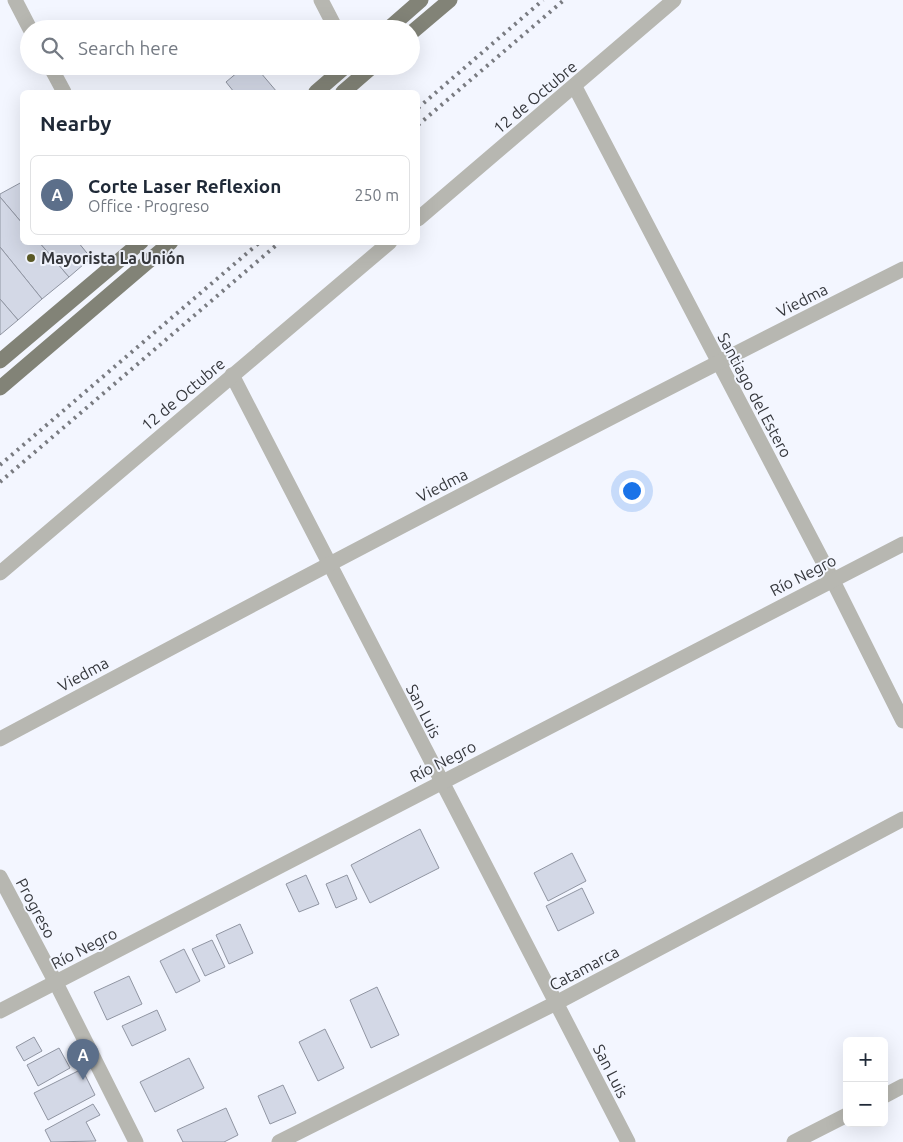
<!DOCTYPE html>
<meta charset="utf-8">
<style>
:root{--surface:#fff;--page:#f2f2f3;--text:#1f2937;--muted:#747a83;--line:#e0e1e3;--accent:#2563eb}
body{margin:0;font-family:Ubuntu,sans-serif;background:var(--page);color:var(--text)}
.controls{position:absolute;right:15px;bottom:15px;display:grid;overflow:hidden;border-radius:8px;box-shadow:0 5px 20px #0002}
.controls button{width:45px;height:45px;display:grid;place-items:center;padding:0;border:0;border-bottom:1px solid var(--line);background:var(--surface);color:var(--text);font:25px sans-serif}
.you{position:absolute;left:631px;top:490px;width:18px;height:18px;margin:-12px;border:4px solid #fff;border-radius:50%;background:#1a73e8;box-shadow:0 0 0 8px #1a73e833}
.badge{display:grid;place-items:center;width:32px;height:32px;border-radius:50%;background:var(--accent);color:#fff;font-size:16px;font-weight:700}
.pin{position:absolute;translate:-50% -41px;filter:drop-shadow(0 1px 2px #0008)}
.pin::after{content:'';position:absolute;top:26px;width:18px;height:15px;background:inherit;clip-path:polygon(0 0,100% 0,50% 100%)}
.list{margin:0;padding:0;list-style:none}
h2{display:flex;justify-content:space-between;align-items:center;height:65px;margin:0;padding:0 20px;font-size:21px}
h2 small{font-size:16px;font-weight:400;color:var(--muted)}
.list li{display:grid;grid-template-columns:32px 1fr auto;gap:15px;align-items:center;box-sizing:border-box;height:80px;margin:0 10px 10px;padding:0 10px;border:1px solid var(--line);border-radius:8px}
.list b{display:block;font-size:19px;white-space:nowrap}
.list p{margin:0;font-size:16px;white-space:nowrap;color:var(--muted)}
.list em{font-size:16px;font-style:normal;color:var(--muted)}
.icon{flex:none;width:28px;height:28px;fill:none;stroke:currentColor;stroke-width:2;stroke-linecap:round;stroke-linejoin:round}
.map{position:relative;flex:none;width:903px;height:1142px;overflow:hidden}
.search{position:absolute;background:var(--surface);box-shadow:0 5px 20px #0002;left:20px;top:20px;width:400px;height:55px;display:flex;align-items:center;gap:12px;box-sizing:border-box;padding:0 18px;border-radius:28px;color:var(--muted);font-size:19px}
.panel{position:absolute;background:var(--surface);box-shadow:0 5px 20px #0002;left:20px;top:90px;width:400px;height:155px;border-radius:8px}
.map>svg:first-child{display:block}
.building{fill:#d3d8e6;stroke:#9095a2}
.lines{fill:none;stroke-linecap:round;stroke-linejoin:round}
.minor{stroke:#b7b7b1;stroke-width:15}
.major{stroke:#828377;stroke-width:15}
.rail{stroke:#797b81;stroke-width:4;stroke-dasharray:2.5 5;stroke-linecap:butt}
.poi-dot{fill:#5c5b27;stroke:#f3f6ff;stroke-width:2}
.labels{text-anchor:middle;stroke-width:4;stroke-linejoin:round;paint-order:stroke}
.street-label{font-size:16px;fill:#35373c;stroke:#f3f6ff}
.poi-label{font-size:16px;font-weight:bold;fill:#35373c;stroke:#f3f6ff;text-anchor:start}
</style>
<div class="map">
<svg width="903" height="1142" viewBox="0 0 903 1142">
<rect width="100%" height="100%" fill="#f3f6ff"/>
<!-- building -->
<g class="building">
<polygon points="245,66 255,66 277,92 234,92 226,82"/>
<polygon points="22,182 22,223 0,197 0,194"/>
<polygon points="0,197 22,223 22,242 39,242 69,277 42,299 0,247"/>
<polygon points="39,242 78,242 91,258 69,277"/>
<polygon points="0,247 42,299 18,320 0,299"/>
<polygon points="0,299 18,320 0,335"/>
<polygon points="420,829 439,868 370,903 351,865"/>
<polygon points="572,853 586,881 548,901 534,873"/>
<polygon points="306,875 319,904 299,912 286,884"/>
<polygon points="347,875 357,899 336,908 326,884"/>
<polygon points="582,888 594,913 558,931 546,906"/>
<polygon points="240,924 253,953 229,964 216,935"/>
<polygon points="212,940 225,967 205,976 192,949"/>
<polygon points="184,949 200,981 176,993 160,961"/>
<polygon points="129,976 142,1004 107,1020 94,992"/>
<polygon points="377,987 399,1035 371,1048 350,1000"/>
<polygon points="157,1010 166,1030 132,1046 122,1026"/>
<polygon points="325,1029 344,1068 318,1081 299,1042"/>
<polygon points="34,1037 42,1051 24,1061 16,1047"/>
<polygon points="59,1048 70,1068 38,1086 27,1065"/>
<polygon points="189,1058 204,1088 155,1112 140,1082"/>
<polygon points="82,1069 95,1095 48,1120 34,1093"/>
<polygon points="283,1085 296,1113 270,1124 258,1096"/>
<polygon points="93,1104 100,1115 86,1122 96,1141 51,1142 45,1130"/>
<polygon points="226,1108 238,1135 224,1142 183,1142 177,1130"/>
</g>
<g class="lines">
<!-- minor -->
<g class="minor">
<polyline points="15,0 30,29"/>
<polyline points="321,0 336,29"/>
<polyline points="50,66 64,92"/>
<polyline points="575,87 832,579 903,721"/>
<polyline points="418,219 674,0"/>
<polyline points="232,375 628,1142"/>
<polyline points="0,573 390,242"/>
<path d="M0 739C299 579 600 421 903 269"/>
<polyline points="0,877 56,983 136,1142"/>
<polyline points="0,1011 903,544"/>
<polyline points="884,1096 903,1086"/>
<polyline points="279,1142 556,1003 903,819"/>
<polyline points="794,1142 847,1115"/>
</g>
<!-- major -->
<g class="major">
<polyline points="388,29 421,0"/>
<polyline points="411,33 450,0"/>
<polyline points="316,92 346,66"/>
<polyline points="343,92 373,66"/>
<polyline points="0,361 141,242"/>
<polyline points="0,388 171,242"/>
</g>
<!-- rail -->
<g class="rail">
<polyline points="418,108 543,0"/>
<polyline points="418,125 564,0"/>
<polyline points="0,465 260,242"/>
<polyline points="0,482 280,242"/>
</g>
</g>
<!-- markers -->
<circle class="poi-dot" cx="31" cy="258" r="5"/>
<g class="labels">
<!-- street labels -->
<g class="street-label">
<text transform="translate(535 97) rotate(-40)" y="6">12 de Octubre</text>
<text transform="translate(802 300) rotate(-27)" y="6">Viedma</text>
<text transform="translate(183 394) rotate(-40)" y="6">12 de Octubre</text>
<text transform="translate(755 395) rotate(62)" y="6">Santiago del Estero</text>
<text transform="translate(442 485) rotate(-27)" y="6">Viedma</text>
<text transform="translate(803 575) rotate(-27)" y="6">Río Negro</text>
<text transform="translate(83 674) rotate(-28)" y="6">Viedma</text>
<text transform="translate(424 711) rotate(63)" y="6">San Luis</text>
<text transform="translate(443 761) rotate(-27)" y="6">Río Negro</text>
<text transform="translate(36 908) rotate(62)" y="6">Progreso</text>
<text transform="translate(84 948) rotate(-27)" y="6">Río Negro</text>
<text transform="translate(584 968) rotate(-28)" y="6">Catamarca</text>
<text transform="translate(611 1071) rotate(63)" y="6">San Luis</text>
</g>
<!-- poi labels -->
<g class="poi-label">
<text x="41" y="264">Mayorista La Unión</text>
</g>
</g>
</svg>
<div class="controls">
<button>+</button>
<button>−</button>
</div>
<div class="you"></div>
<div class="pin badge" style="left:83px;top:1080px;background:#5c6f8a">A</div>
<div class="search"><svg class="icon" aria-label="search" viewBox="0 0 24 24"><circle cx="10" cy="10" r="6"/><path d="M15 15l6 6"/></svg>Search here</div>
<section class="panel">
<h2>Nearby<small></small></h2>
<ul class="list">
<li><span class="badge" style="background:#5c6f8a">A</span><div><b>Corte Laser Reflexion</b><p>Office · Progreso</p></div><em>250 m</em></li>
</ul>
</section>
</div>
